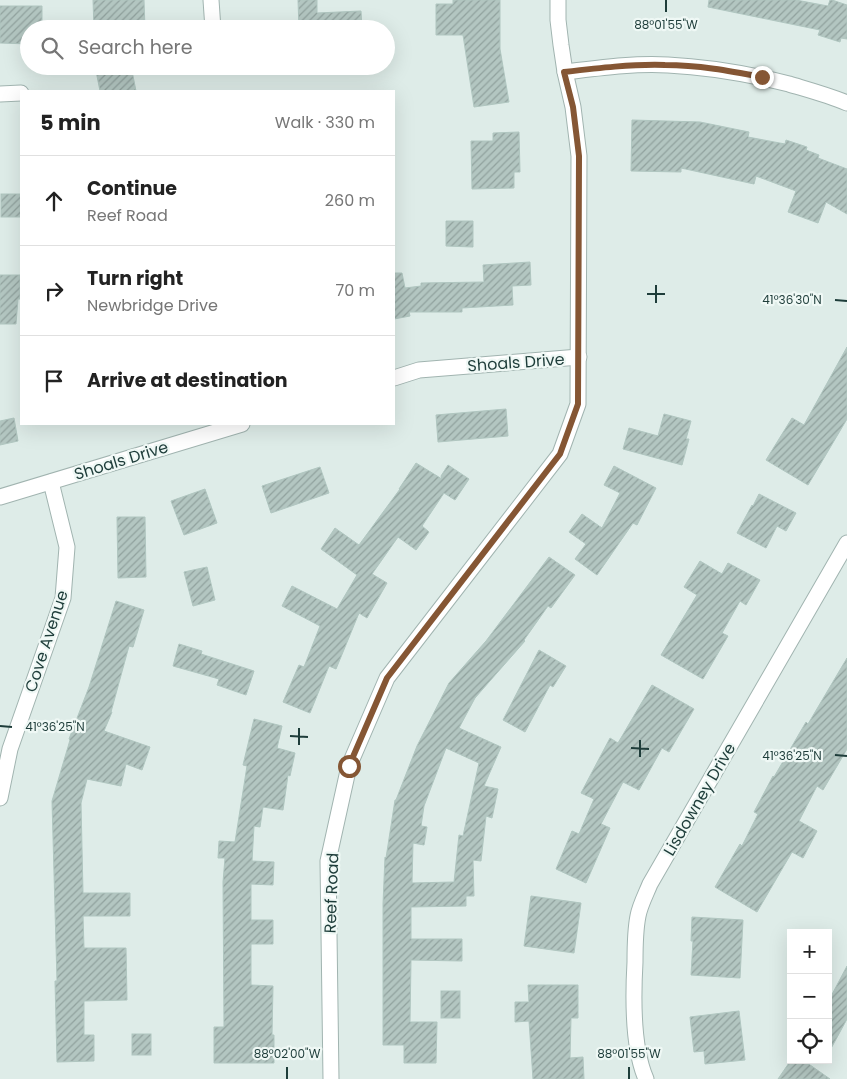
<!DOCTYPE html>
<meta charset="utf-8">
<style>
:root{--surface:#fff;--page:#f2f2f2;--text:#222;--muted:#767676;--line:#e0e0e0}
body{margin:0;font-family:Poppins,sans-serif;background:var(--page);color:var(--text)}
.controls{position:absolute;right:15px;bottom:15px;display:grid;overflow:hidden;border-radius:0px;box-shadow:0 5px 20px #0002}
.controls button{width:45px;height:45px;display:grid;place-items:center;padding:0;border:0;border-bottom:1px solid var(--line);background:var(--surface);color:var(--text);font:25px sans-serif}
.stop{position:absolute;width:15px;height:15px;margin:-11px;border:4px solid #855634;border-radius:50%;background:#fff}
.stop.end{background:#855634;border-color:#fff;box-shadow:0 1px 5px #0008}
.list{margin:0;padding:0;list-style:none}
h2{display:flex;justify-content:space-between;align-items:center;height:65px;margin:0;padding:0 20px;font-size:21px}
h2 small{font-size:16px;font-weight:400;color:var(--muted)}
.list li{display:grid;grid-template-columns:32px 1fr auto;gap:15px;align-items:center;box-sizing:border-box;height:90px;padding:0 20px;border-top:1px solid var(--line)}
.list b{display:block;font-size:19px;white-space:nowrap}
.list p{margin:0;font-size:16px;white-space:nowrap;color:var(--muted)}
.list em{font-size:16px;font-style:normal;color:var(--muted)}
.icon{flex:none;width:28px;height:28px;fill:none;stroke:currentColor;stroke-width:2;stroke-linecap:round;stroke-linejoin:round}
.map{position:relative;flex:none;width:847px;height:1079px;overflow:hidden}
.search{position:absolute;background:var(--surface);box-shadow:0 5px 20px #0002;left:20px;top:20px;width:375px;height:55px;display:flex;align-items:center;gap:12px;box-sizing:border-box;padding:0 18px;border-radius:28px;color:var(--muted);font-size:19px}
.panel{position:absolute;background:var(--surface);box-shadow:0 5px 20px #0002;left:20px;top:90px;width:375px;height:335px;border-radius:0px}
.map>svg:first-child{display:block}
.building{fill:url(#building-hatch);stroke:#b0c6c0;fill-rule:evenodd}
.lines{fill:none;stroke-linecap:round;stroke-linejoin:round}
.street-casing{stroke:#a1b4b0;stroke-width:17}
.street{stroke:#fff;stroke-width:15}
.route{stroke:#855634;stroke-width:6}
.ticks{fill:none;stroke:#1e3d3a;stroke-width:2}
.labels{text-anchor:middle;stroke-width:4.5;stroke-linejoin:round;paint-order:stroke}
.street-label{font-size:16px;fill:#1e3d3a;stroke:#eff8f5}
.ticks-label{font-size:12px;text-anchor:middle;fill:#1e3d3a;stroke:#eff8f5;stroke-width:4.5;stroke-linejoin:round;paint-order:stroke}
</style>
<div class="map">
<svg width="847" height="1079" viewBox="0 0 847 1079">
<defs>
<pattern id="building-hatch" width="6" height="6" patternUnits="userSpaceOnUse" patternTransform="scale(1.25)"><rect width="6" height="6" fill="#b3c6c1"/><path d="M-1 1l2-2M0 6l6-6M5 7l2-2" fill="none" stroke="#91a29e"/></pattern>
</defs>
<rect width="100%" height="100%" fill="#deece8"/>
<!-- building -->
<g class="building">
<polygon points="93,0 144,0 145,29 94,29"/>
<polygon points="298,0 317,0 317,13 361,11 362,29 299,29"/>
<polygon points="453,0 500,0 500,49 509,102 474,107 463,35 436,35 436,4 453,4"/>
<polygon points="709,0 796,0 828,6 830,0 832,0 847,5 847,39 841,38 840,42 818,35 820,30 708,7"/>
<polygon points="0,6 42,6 42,29 29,29 29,44 0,43"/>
<polygon points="95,66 131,66 136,91 100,91"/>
<polygon points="632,120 700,122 749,132 748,137 785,144 786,140 807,147 806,150 819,155 818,158 847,169 847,214 826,202 818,223 788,212 796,191 756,176 754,184 681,168 681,172 631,171"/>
<polygon points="519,132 520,172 514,172 514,188 472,189 471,141 493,141 493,133"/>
<rect x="1" y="194" width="20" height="23"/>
<polygon points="446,221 473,221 473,247 446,246"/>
<polygon points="530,262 531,285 512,286 513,305 462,308 462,312 409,312 410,316 394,319 394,273 402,273 405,288 421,286 421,283 484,282 483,265"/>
<polygon points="0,275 20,275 20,299 18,299 16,324 0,324"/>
<polygon points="847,347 847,419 808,485 766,460 792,418 804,425"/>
<polygon points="506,409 508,436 438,442 436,415"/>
<polygon points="664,414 691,421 686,439 689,439 682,465 623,449 629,428 658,436"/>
<polygon points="14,418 18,441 0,445 0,421"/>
<polygon points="416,463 442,479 441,476 448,465 469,479 455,500 444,493 422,526 429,532 416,550 398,537 372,574 387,583 367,618 359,613 336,669 329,666 310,713 283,702 299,665 304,667 320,626 282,606 292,586 337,609 357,575 321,549 335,528 359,545 400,489 399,489"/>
<polygon points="614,466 656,488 637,525 633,523 597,575 575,559 586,544 569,532 582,514 602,528 620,493 604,485"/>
<polygon points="320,467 329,493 271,513 262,486"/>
<polygon points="205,489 217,523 184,535 171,501"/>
<polygon points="759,494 796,513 786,531 777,526 766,548 737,533 752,505 753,506"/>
<polygon points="117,517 145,517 146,577 118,578"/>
<path d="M549 557 575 575 551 608 548 606 524 640 525 641 475 698 459 728 501 747 484 786 498 789 492 818 486 816 481 861 473 860 474 896H466V906L411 907V939H462V961L411 960 410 1022H437L436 1063H404V1045H383V904L385 857 386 858 395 800H396L417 746 449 683 486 641ZM446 748 479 763 463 836 459 835 454 882 412 883 413 843 424 845 427 827 421 826 424 806Z"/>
<polygon points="700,561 722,574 728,563 760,580 746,605 740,601 722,633 728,636 703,679 661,655 697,595 684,587"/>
<polygon points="207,567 215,600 193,606 184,572"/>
<polygon points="116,601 144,610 133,647 129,646 111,712 112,712 104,731 150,747 142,770 126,764 121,786 87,779 81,803 83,893 130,893 130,916 83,916 84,948 126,948 127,1000 84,1001 84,1035 94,1035 94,1061 57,1062 55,981 57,981 52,801 70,740 69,739 89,687"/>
<polygon points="179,644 202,651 201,654 254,671 246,695 217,685 219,679 173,666"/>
<polygon points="539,650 566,666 553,687 550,685 525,732 503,720"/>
<polygon points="847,658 847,749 823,790 817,786 799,821 817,831 803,858 792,852 757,912 715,887 740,844 742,846 758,814 754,812 773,776 774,777 806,722 808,724"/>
<polygon points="652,685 694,709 669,752 662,748 639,790 623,782 601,824 610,828 586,883 556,869 572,831 579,834 594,799 581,793 610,738 618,743"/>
<polygon points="254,719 282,726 277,748 295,753 290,776 288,775 283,810 263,807 260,827 254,826 252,861 274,862 273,885 251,884 251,920 273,920 273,944 251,944 251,985 273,986 272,1035 274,1035 274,1063 214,1063 214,1027 224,1027 223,882 225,858 218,858 219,841 235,842 247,766 243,765"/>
<polygon points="531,896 581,903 574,953 524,946"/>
<polygon points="692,917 743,920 740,978 691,975 693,941 691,941"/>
<polygon points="847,966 847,1019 828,1054 828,1002"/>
<polygon points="528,985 578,985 578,1018 571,1018 570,1058 583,1057 584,1079 533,1079 529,1021 515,1022 515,1002 529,1002"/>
<rect x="441" y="991" width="19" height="27"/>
<polygon points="739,1011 745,1060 705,1064 704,1051 694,1052 690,1017"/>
<rect x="132" y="1034" width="19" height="21"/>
<polygon points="791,1060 803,1060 830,1079 778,1079"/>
</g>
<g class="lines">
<defs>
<g id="street">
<polyline points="211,0 213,29"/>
<path d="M565 72C599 68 633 63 668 65 709 67 749 74 789 84 809 90 828 95 847 103"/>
<polyline points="0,94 21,93"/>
<polyline points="394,378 419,370 579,357"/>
<polyline points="0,497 242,424"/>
<polyline points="0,798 10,749 63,598 67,547 51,482"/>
<polyline points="331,1079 328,861 349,766 387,678 560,454 578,404 579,156 573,107 565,72 561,45 558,20 558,0"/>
<path d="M646 1079C632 1047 633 997 635 962 635 947 635 931 638 916 640 905 646 894 650 884L847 543"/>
</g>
</defs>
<!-- street casing -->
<use href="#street" class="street-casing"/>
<!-- street -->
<use href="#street" class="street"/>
</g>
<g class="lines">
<!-- route -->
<path class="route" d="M349 766 387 678 560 454 578 404 579 156 573 107 564 72C598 68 632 64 665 65 698 65 730 71 762 77"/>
</g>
<!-- ticks -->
<path class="ticks" d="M666 12V0M647 294H665M835 300 847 301M656 303V285M0 726 12 727M290 736 308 737M299 745V728M631 748 649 749M835 755 847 756M640 757V740M287 1079V1067M629 1079V1067"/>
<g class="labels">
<!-- street labels -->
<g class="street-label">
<text transform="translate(516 362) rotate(-4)" y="6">Shoals Drive</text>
<text transform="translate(121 460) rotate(-17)" y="6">Shoals Drive</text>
<text transform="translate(46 641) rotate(-72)" y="6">Cove Avenue</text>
<text transform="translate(699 799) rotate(-60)" y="6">Lisdowney Drive</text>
<text transform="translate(331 893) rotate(-88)" y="6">Reef Road</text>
</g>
</g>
<g class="ticks-label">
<text x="666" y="29">88°01'55"W</text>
<text x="792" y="304">41°36'30"N</text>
<text x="55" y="731">41°36'25"N</text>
<text x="792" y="760">41°36'25"N</text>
<text x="287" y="1058">88°02'00"W</text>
<text x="629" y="1058">88°01'55"W</text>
</g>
</svg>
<div class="controls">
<button>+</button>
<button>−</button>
<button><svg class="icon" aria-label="locate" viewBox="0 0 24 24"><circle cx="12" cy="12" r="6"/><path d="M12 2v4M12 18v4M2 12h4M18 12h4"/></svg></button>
</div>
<div class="stop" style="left:349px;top:766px"></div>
<div class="stop end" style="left:762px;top:77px"></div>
<div class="search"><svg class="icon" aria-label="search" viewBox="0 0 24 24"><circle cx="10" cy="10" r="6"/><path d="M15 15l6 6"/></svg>Search here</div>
<section class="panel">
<h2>5 min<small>Walk · 330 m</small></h2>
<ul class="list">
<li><svg class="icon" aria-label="ahead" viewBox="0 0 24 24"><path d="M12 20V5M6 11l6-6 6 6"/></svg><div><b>Continue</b><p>Reef Road</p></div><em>260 m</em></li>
<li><svg class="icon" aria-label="right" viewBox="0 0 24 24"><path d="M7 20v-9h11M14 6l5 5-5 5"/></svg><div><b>Turn right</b><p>Newbridge Drive</p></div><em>70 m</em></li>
<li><svg class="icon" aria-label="arrive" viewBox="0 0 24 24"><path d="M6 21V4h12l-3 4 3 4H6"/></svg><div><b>Arrive at destination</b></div></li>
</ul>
</section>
</div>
